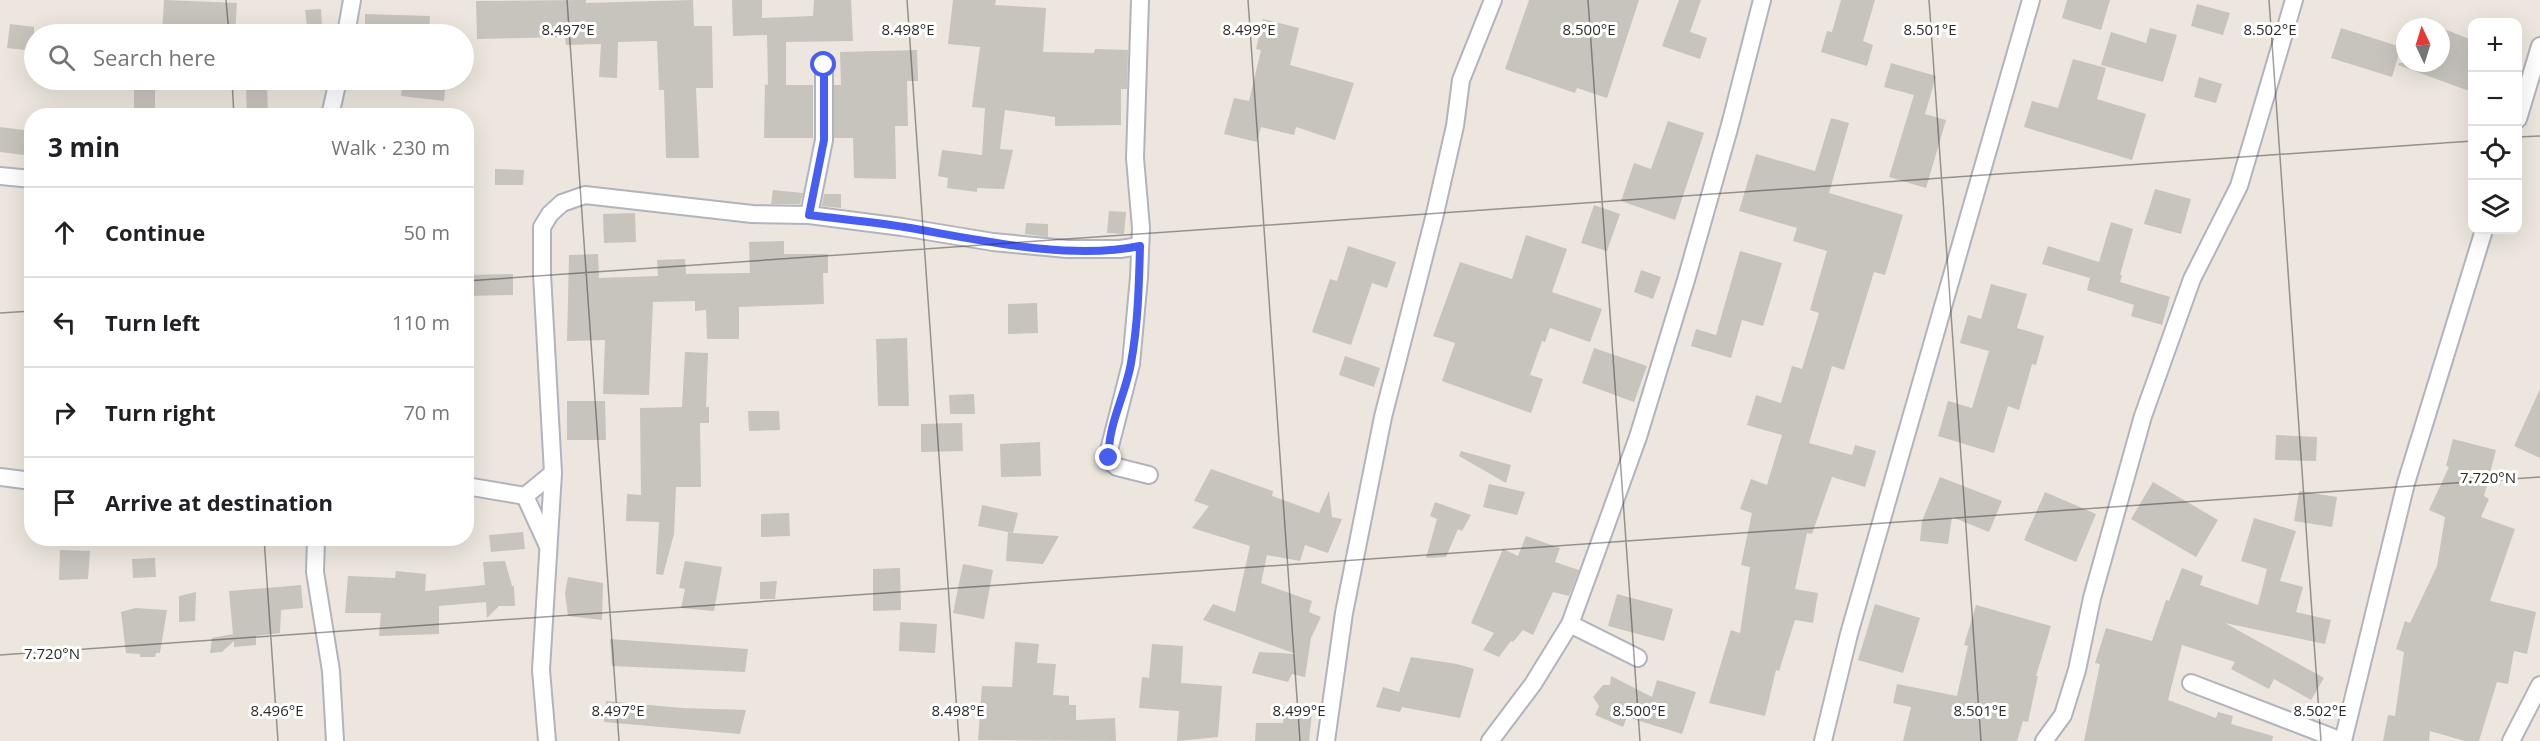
<!DOCTYPE html>
<meta charset="utf-8">
<style>
:root{--surface:#fff;--page:#f2f2f2;--text:#202124;--muted:#757577;--line:#e0e0e0}
body{margin:0;font-family:"Open Sans",sans-serif;background:var(--page);color:var(--text)}
.controls{position:absolute;right:18px;top:18px;display:grid;overflow:hidden;border-radius:12px;box-shadow:0 6px 24px #0002}
.controls button{width:54px;height:54px;display:grid;place-items:center;padding:0;border:0;border-bottom:2px solid var(--line);background:var(--surface);color:var(--text);font:30px sans-serif}
.compass{position:absolute;left:2396px;top:18px;width:54px;height:54px;border-radius:50%;background:var(--surface);box-shadow:0 6px 24px #0002;rotate:356deg}
.stop{position:absolute;width:18px;height:18px;margin:-14px;border:4px solid #475ef0;border-radius:50%;background:#fff}
.stop.end{background:#475ef0;border-color:#fff;box-shadow:0 2px 6px #0008}
.list{margin:0;padding:0;list-style:none}
h2{display:flex;justify-content:space-between;align-items:center;height:78px;margin:0;padding:0 24px;font-size:26px}
h2 small{font-size:20px;font-weight:400;color:var(--muted)}
.list li{display:grid;grid-template-columns:39px 1fr auto;gap:18px;align-items:center;box-sizing:border-box;height:90px;padding:0 24px;border-top:2px solid var(--line)}
.list b{display:block;font-size:22px;white-space:nowrap}
.list em{font-size:20px;font-style:normal;color:var(--muted)}
.icon{flex:none;width:33px;height:33px;fill:none;stroke:currentColor;stroke-width:2;stroke-linecap:round;stroke-linejoin:round}
.map{position:relative;flex:none;width:2540px;height:741px;overflow:hidden}
.search{position:absolute;background:var(--surface);box-shadow:0 6px 24px #0002;left:24px;top:24px;width:450px;height:66px;display:flex;align-items:center;gap:15px;box-sizing:border-box;padding:0 21px;border-radius:33px;color:var(--muted);font-size:22px}
.panel{position:absolute;background:var(--surface);box-shadow:0 6px 24px #0002;left:24px;top:108px;width:450px;height:438px;border-radius:24px}
.map>svg:first-child{display:block}
.building{fill:#c7c3bd}
.lines{fill:none;stroke-linecap:round;stroke-linejoin:round}
.street-casing{stroke:#b1b3bd;stroke-width:20}
.street{stroke:#fff;stroke-width:16}
.route{stroke:#475ef0;stroke-width:8}
.ticks{fill:none;stroke:#2b2b2b;stroke-width:1.5;stroke-opacity:0.45}
.ticks-label{font-size:15px;text-anchor:middle;fill:#2b2b2b;stroke:#fff;stroke-width:6;stroke-linejoin:round;paint-order:stroke}
</style>
<div class="map">
<svg width="2540" height="741" viewBox="0 0 2540 741">
<rect width="100%" height="100%" fill="#ece6de"/>
<!-- building -->
<g class="building">
<polygon points="164,0 237,3 235,34 162,34"/>
<polygon points="586,0 586,3 693,0 694,26 712,26 713,88 696,88 699,158 666,158 664,90 659,90 657,41 618,42 617,78 599,77 601,44 566,45 565,37 477,39 476,1"/>
<polygon points="732,0 762,0 762,18 813,16 814,0 851,0 853,41 786,42 786,85 813,85 813,138 764,138 765,84 768,85 767,35 733,36"/>
<polygon points="953,0 996,0 995,5 1046,8 1043,52 1094,53 1095,49 1128,50 1127,89 1121,89 1121,125 1055,126 1055,117 1005,110 1000,149 1013,150 1004,189 977,188 977,192 947,188 948,178 938,176 942,150 982,155 985,108 972,107 980,47 948,44"/>
<polygon points="1529,0 1639,0 1607,98 1577,88 1575,93 1505,69"/>
<polygon points="1679,0 1701,0 1690,32 1707,38 1700,59 1662,46"/>
<polygon points="1841,0 1875,0 1863,41 1873,45 1867,66 1821,52 1827,31 1832,32"/>
<polygon points="2067,0 2110,0 2101,30 2062,18"/>
<polygon points="2197,4 2230,13 2223,35 2191,26"/>
<polygon points="321,9 322,25 307,26 305,10"/>
<polygon points="365,14 430,16 429,34 365,32"/>
<polygon points="1263,19 1299,28 1290,65 1354,83 1335,140 1296,127 1294,135 1261,127 1257,142 1224,134 1234,98 1249,101 1261,50 1256,49"/>
<polygon points="10,24 34,27 34,51 7,48"/>
<polygon points="2150,28 2177,35 2163,82 2101,65 2111,32 2146,43"/>
<polygon points="2341,28 2401,47 2392,77 2331,58"/>
<polygon points="2441,28 2472,40 2472,92 2398,65 2399,63 2441,63"/>
<polygon points="917,50 918,81 907,81 908,126 895,126 896,179 854,178 853,138 834,138 834,85 841,85 840,52"/>
<polygon points="2073,59 2106,68 2097,99 2146,114 2132,160 2024,127 2032,101 2058,108"/>
<polygon points="1891,63 1936,76 1925,114 1946,120 1926,188 1889,177 1914,95 1884,87"/>
<polygon points="2199,77 2222,84 2216,103 2194,97"/>
<polygon points="403,80 446,80 444,101 401,96"/>
<rect x="134" y="82" width="21" height="34"/>
<polygon points="267,85 268,116 247,116 246,86"/>
<polygon points="1831,118 1849,123 1829,193 1903,215 1885,275 1874,272 1844,370 1832,366 1809,443 1852,455 1855,445 1876,451 1865,487 1832,477 1812,534 1807,533 1795,589 1818,593 1813,623 1795,620 1779,671 1776,670 1765,716 1709,703 1731,630 1740,633 1750,567 1741,565 1752,513 1740,509 1751,479 1767,485 1782,435 1747,425 1756,395 1781,403 1792,366 1802,369 1819,313 1810,310 1827,251 1793,241 1797,228 1739,211 1756,154 1815,171"/>
<polygon points="1668,121 1704,133 1675,220 1621,201 1634,163 1651,169"/>
<polygon points="0,127 32,131 32,156 0,152"/>
<polygon points="495,169 524,170 523,185 495,185"/>
<polygon points="2155,189 2191,199 2181,234 2144,224"/>
<polygon points="773,190 803,193 800,204 771,204"/>
<polygon points="824,194 841,194 841,208 822,206"/>
<polygon points="1594,205 1620,214 1607,251 1581,243"/>
<polygon points="1109,211 1126,212 1124,234 1107,233"/>
<polygon points="635,213 636,242 604,243 603,214"/>
<polygon points="2111,222 2133,229 2120,275 2122,275 2120,282 2170,297 2162,325 2131,316 2134,305 2087,290 2090,278 2042,264 2048,246 2099,262"/>
<polygon points="1026,223 1048,224 1048,237 1025,234"/>
<polygon points="1526,235 1567,249 1552,292 1602,309 1590,342 1550,328 1545,342 1542,341 1530,375 1543,379 1531,413 1442,381 1455,343 1433,336 1460,262 1512,279"/>
<polygon points="784,241 784,254 828,254 828,273 823,273 824,304 739,307 739,339 707,339 706,310 695,311 695,301 653,302 649,395 603,394 605,340 567,341 569,255 598,254 599,278 658,276 657,260 685,259 686,274 750,273 749,242"/>
<polygon points="1348,246 1396,262 1387,288 1372,283 1351,345 1312,332 1330,279 1337,281"/>
<polygon points="1740,251 1782,263 1763,326 1742,320 1731,358 1691,346 1696,329 1716,335"/>
<polygon points="1641,270 1661,277 1653,299 1634,292"/>
<polygon points="513,274 513,295 466,296 466,275"/>
<polygon points="1991,284 2027,294 2017,328 2044,336 2036,365 2032,364 2019,410 2008,406 1994,453 1938,436 1948,401 1972,408 1989,351 1960,343 1968,315 1981,319"/>
<polygon points="1037,303 1038,333 1008,334 1008,304"/>
<polygon points="907,338 909,406 878,406 876,339"/>
<polygon points="1594,348 1647,366 1634,402 1582,383"/>
<polygon points="685,352 708,353 706,407 709,407 709,423 700,423 701,487 676,487 674,534 663,575 656,574 659,522 626,521 627,494 641,495 640,408 682,407"/>
<polygon points="1345,356 1380,368 1374,387 1339,375"/>
<polygon points="2540,389 2540,458 2514,446"/>
<polygon points="974,394 975,414 950,414 949,395"/>
<polygon points="567,401 605,401 606,440 567,440"/>
<polygon points="748,411 779,411 780,430 749,431"/>
<polygon points="962,423 963,451 921,452 921,424"/>
<polygon points="2276,435 2317,437 2316,461 2275,460"/>
<polygon points="2453,439 2496,450 2484,496 2489,499 2481,517 2515,529 2490,601 2536,612 2527,654 2514,651 2508,684 2497,682 2479,741 2465,741 2430,731 2429,741 2383,741 2388,715 2395,716 2404,652 2396,649 2405,621 2410,623 2437,566 2445,517 2429,510 2449,467 2446,466"/>
<polygon points="1040,442 1041,476 1001,477 1000,444"/>
<polygon points="1461,451 1511,465 1506,483 1459,456"/>
<polygon points="1211,469 1273,491 1272,496 1319,513 1329,491 1332,517 1342,519 1328,553 1305,545 1300,561 1267,555 1261,583 1312,601 1309,612 1321,617 1311,638 1305,677 1292,674 1288,682 1252,673 1259,652 1296,654 1203,620 1213,604 1235,612 1250,546 1192,528 1209,506 1194,501"/>
<polygon points="1940,477 2002,501 1989,532 1952,517 1948,544 1920,541 1922,521"/>
<polygon points="2153,482 2218,520 2196,557 2131,519"/>
<polygon points="1489,484 1525,492 1517,515 1483,507"/>
<polygon points="2299,491 2337,497 2332,527 2294,521"/>
<polygon points="2045,492 2096,514 2076,562 2024,540"/>
<polygon points="1435,502 1471,515 1462,531 1458,529 1446,557 1426,558 1437,519 1430,516"/>
<polygon points="982,505 1018,513 1013,533 978,526"/>
<polygon points="789,513 790,536 761,537 761,514"/>
<polygon points="2254,518 2296,531 2280,581 2303,587 2296,612 2331,620 2325,644 2225,623 2324,678 2311,700 2274,679 2269,689 2231,669 2235,662 2182,645 2168,700 2216,718 2218,712 2233,716 2231,724 2273,736 2272,741 2084,741 2100,664 2095,663 2106,628 2152,641 2166,600 2169,601 2182,568 2203,576 2200,585 2258,605 2267,569 2241,561"/>
<polygon points="523,532 525,549 491,552 489,535"/>
<polygon points="1008,532 1013,533 1059,536 1043,564 1006,561"/>
<polygon points="1526,536 1560,548 1555,562 1579,570 1569,596 1553,592 1533,635 1523,630 1513,642 1511,641 1499,657 1483,650 1494,633 1471,623 1503,549 1518,556"/>
<polygon points="60,550 90,551 88,579 59,580"/>
<polygon points="155,558 156,577 133,578 132,559"/>
<polygon points="505,561 512,586 514,586 515,606 499,606 487,618 486,602 439,606 439,634 379,636 381,613 345,613 348,576 395,578 396,571 426,574 425,591 485,585 483,562"/>
<polygon points="685,561 722,567 714,611 681,608 685,589 679,588"/>
<polygon points="963,564 993,570 984,619 953,613"/>
<polygon points="900,568 901,610 873,611 873,569"/>
<polygon points="568,577 603,583 602,620 568,616 565,593"/>
<polygon points="777,581 775,599 760,599 760,582"/>
<polygon points="301,585 303,608 281,610 280,633 256,636 256,645 234,647 234,641 222,652 210,653 212,638 233,634 229,591"/>
<polygon points="196,592 195,621 179,622 179,596"/>
<polygon points="1617,594 1673,609 1664,641 1608,626"/>
<polygon points="1875,604 1920,618 1903,673 1858,660"/>
<polygon points="1976,605 2051,626 2036,676 2038,676 2028,722 2023,721 2017,741 1903,741 1911,707 1893,703 1897,684 1957,696 1968,646 1964,645"/>
<polygon points="135,608 167,610 160,653 156,653 155,657 140,657 140,654 126,653 121,612"/>
<polygon points="900,622 937,624 935,653 899,651"/>
<polygon points="610,639 748,649 745,672 612,666"/>
<polygon points="1015,642 1039,644 1037,663 1056,664 1053,695 1069,696 1069,705 1076,705 1076,720 1115,718 1116,741 978,740 982,686 1012,687"/>
<polygon points="1152,644 1183,646 1181,683 1222,686 1218,737 1177,741 1179,711 1139,708 1142,677 1149,678"/>
<polygon points="1411,657 1457,664 1474,669 1460,718 1402,707 1400,712 1376,707 1383,687 1399,692"/>
<polygon points="1611,676 1652,697 1657,680 1696,692 1682,734 1627,717 1623,727 1595,715 1599,706 1593,697 1603,685 1610,685"/>
<polygon points="606,701 682,708 746,710 740,734 604,722"/>
<polygon points="1284,707 1312,713 1309,741 1255,741 1256,723 1283,723"/>
</g>
<g class="lines">
<defs>
<g id="street">
<polyline points="1140,0 1135,158 1141,228 1139,277 1131,364 1109,450 1111,462 1117,467 1149,475"/>
<polyline points="346,34 352,0"/>
<polyline points="330,116 338,80"/>
<polyline points="2518,119 2540,46"/>
<polyline points="0,176 32,179"/>
<polyline points="809,215 824,140 824,65"/>
<polyline points="0,477 32,481"/>
<polyline points="466,486 525,496 553,473"/>
<polyline points="525,496 547,544"/>
<polyline points="316,538 315,572 331,671 335,741"/>
<polyline points="1570,624 1638,658"/>
<polyline points="2191,683 2342,741"/>
<polyline points="547,741 541,670 553,473 542,274 542,227 550,214 562,203 585,195 752,214 809,215 902,227 993,242 1067,249 1120,249 1140,246"/>
<polyline points="1326,741 1344,613 1383,417 1434,218 1455,126 1461,80 1493,0"/>
<polyline points="1490,741 1533,684 1570,624 1592,564 1638,437 1686,280 1730,125 1762,0"/>
<polyline points="1823,741 1849,634 2031,0"/>
<polyline points="2044,741 2063,715 2077,670 2092,598 2143,416 2192,279 2239,186 2294,0"/>
<polyline points="2343,741 2406,483 2484,230"/>
<polyline points="2511,741 2540,685"/>
</g>
</defs>
<!-- street casing -->
<use href="#street" class="street-casing"/>
<!-- street -->
<use href="#street" class="street"/>
</g>
<g class="lines">
<!-- route -->
<path class="route" d="M824 65V140L809 215C840 219 872 222 904 227 976 239 1068 261 1140 246 1139 284 1138 325 1131 363 1126 394 1107 426 1109 458"/>
</g>
<!-- ticks -->
<path class="ticks" d="M226 0 229 34M567 0 619 741M907 0 959 741M1248 0 1300 741M1588 0 1640 741M1929 0 1981 741M2269 0 2321 741M232 80 234 116M2518 137 2540 136M466 281 2472 141M0 313 32 311M264 538 278 741M0 655 2540 477"/>
<g class="ticks-label">
<text x="568" y="35">8.497°E</text>
<text x="908" y="35">8.498°E</text>
<text x="1249" y="35">8.499°E</text>
<text x="1589" y="35">8.500°E</text>
<text x="1930" y="35">8.501°E</text>
<text x="2270" y="35">8.502°E</text>
<text x="2488" y="483">7.720°N</text>
<text x="52" y="659">7.720°N</text>
<text x="277" y="716">8.496°E</text>
<text x="618" y="716">8.497°E</text>
<text x="958" y="716">8.498°E</text>
<text x="1299" y="716">8.499°E</text>
<text x="1639" y="716">8.500°E</text>
<text x="1980" y="716">8.501°E</text>
<text x="2320" y="716">8.502°E</text>
</g>
</svg>
<div class="controls">
<button>+</button>
<button>−</button>
<button><svg class="icon" aria-label="locate" viewBox="0 0 24 24"><circle cx="12" cy="12" r="6"/><path d="M12 2v4M12 18v4M2 12h4M18 12h4"/></svg></button>
<button><svg class="icon" aria-label="layers" viewBox="0 0 24 24"><path d="M12 4l9 5-9 5-9-5zM3 14l9 5 9-5"/></svg></button>
</div>
<svg class="compass" viewBox="-18 -18 36 36"><path d="M0-13l5 13h-10z" fill="#e53935"/><path d="M0 13l5-13h-10z" fill="#757577"/></svg>
<div class="stop" style="left:824px;top:65px"></div>
<div class="stop end" style="left:1109px;top:458px"></div>
<div class="search"><svg class="icon" aria-label="search" viewBox="0 0 24 24"><circle cx="10" cy="10" r="6"/><path d="M15 15l6 6"/></svg>Search here</div>
<section class="panel">
<h2>3 min<small>Walk · 230 m</small></h2>
<ul class="list">
<li><svg class="icon" aria-label="ahead" viewBox="0 0 24 24"><path d="M12 20V5M6 11l6-6 6 6"/></svg><div><b>Continue</b></div><em>50 m</em></li>
<li><svg class="icon" aria-label="left" viewBox="0 0 24 24"><path d="M17 20v-9H6M10 6l-5 5 5 5"/></svg><div><b>Turn left</b></div><em>110 m</em></li>
<li><svg class="icon" aria-label="right" viewBox="0 0 24 24"><path d="M7 20v-9h11M14 6l5 5-5 5"/></svg><div><b>Turn right</b></div><em>70 m</em></li>
<li><svg class="icon" aria-label="arrive" viewBox="0 0 24 24"><path d="M6 21V4h12l-3 4 3 4H6"/></svg><div><b>Arrive at destination</b></div></li>
</ul>
</section>
</div>
